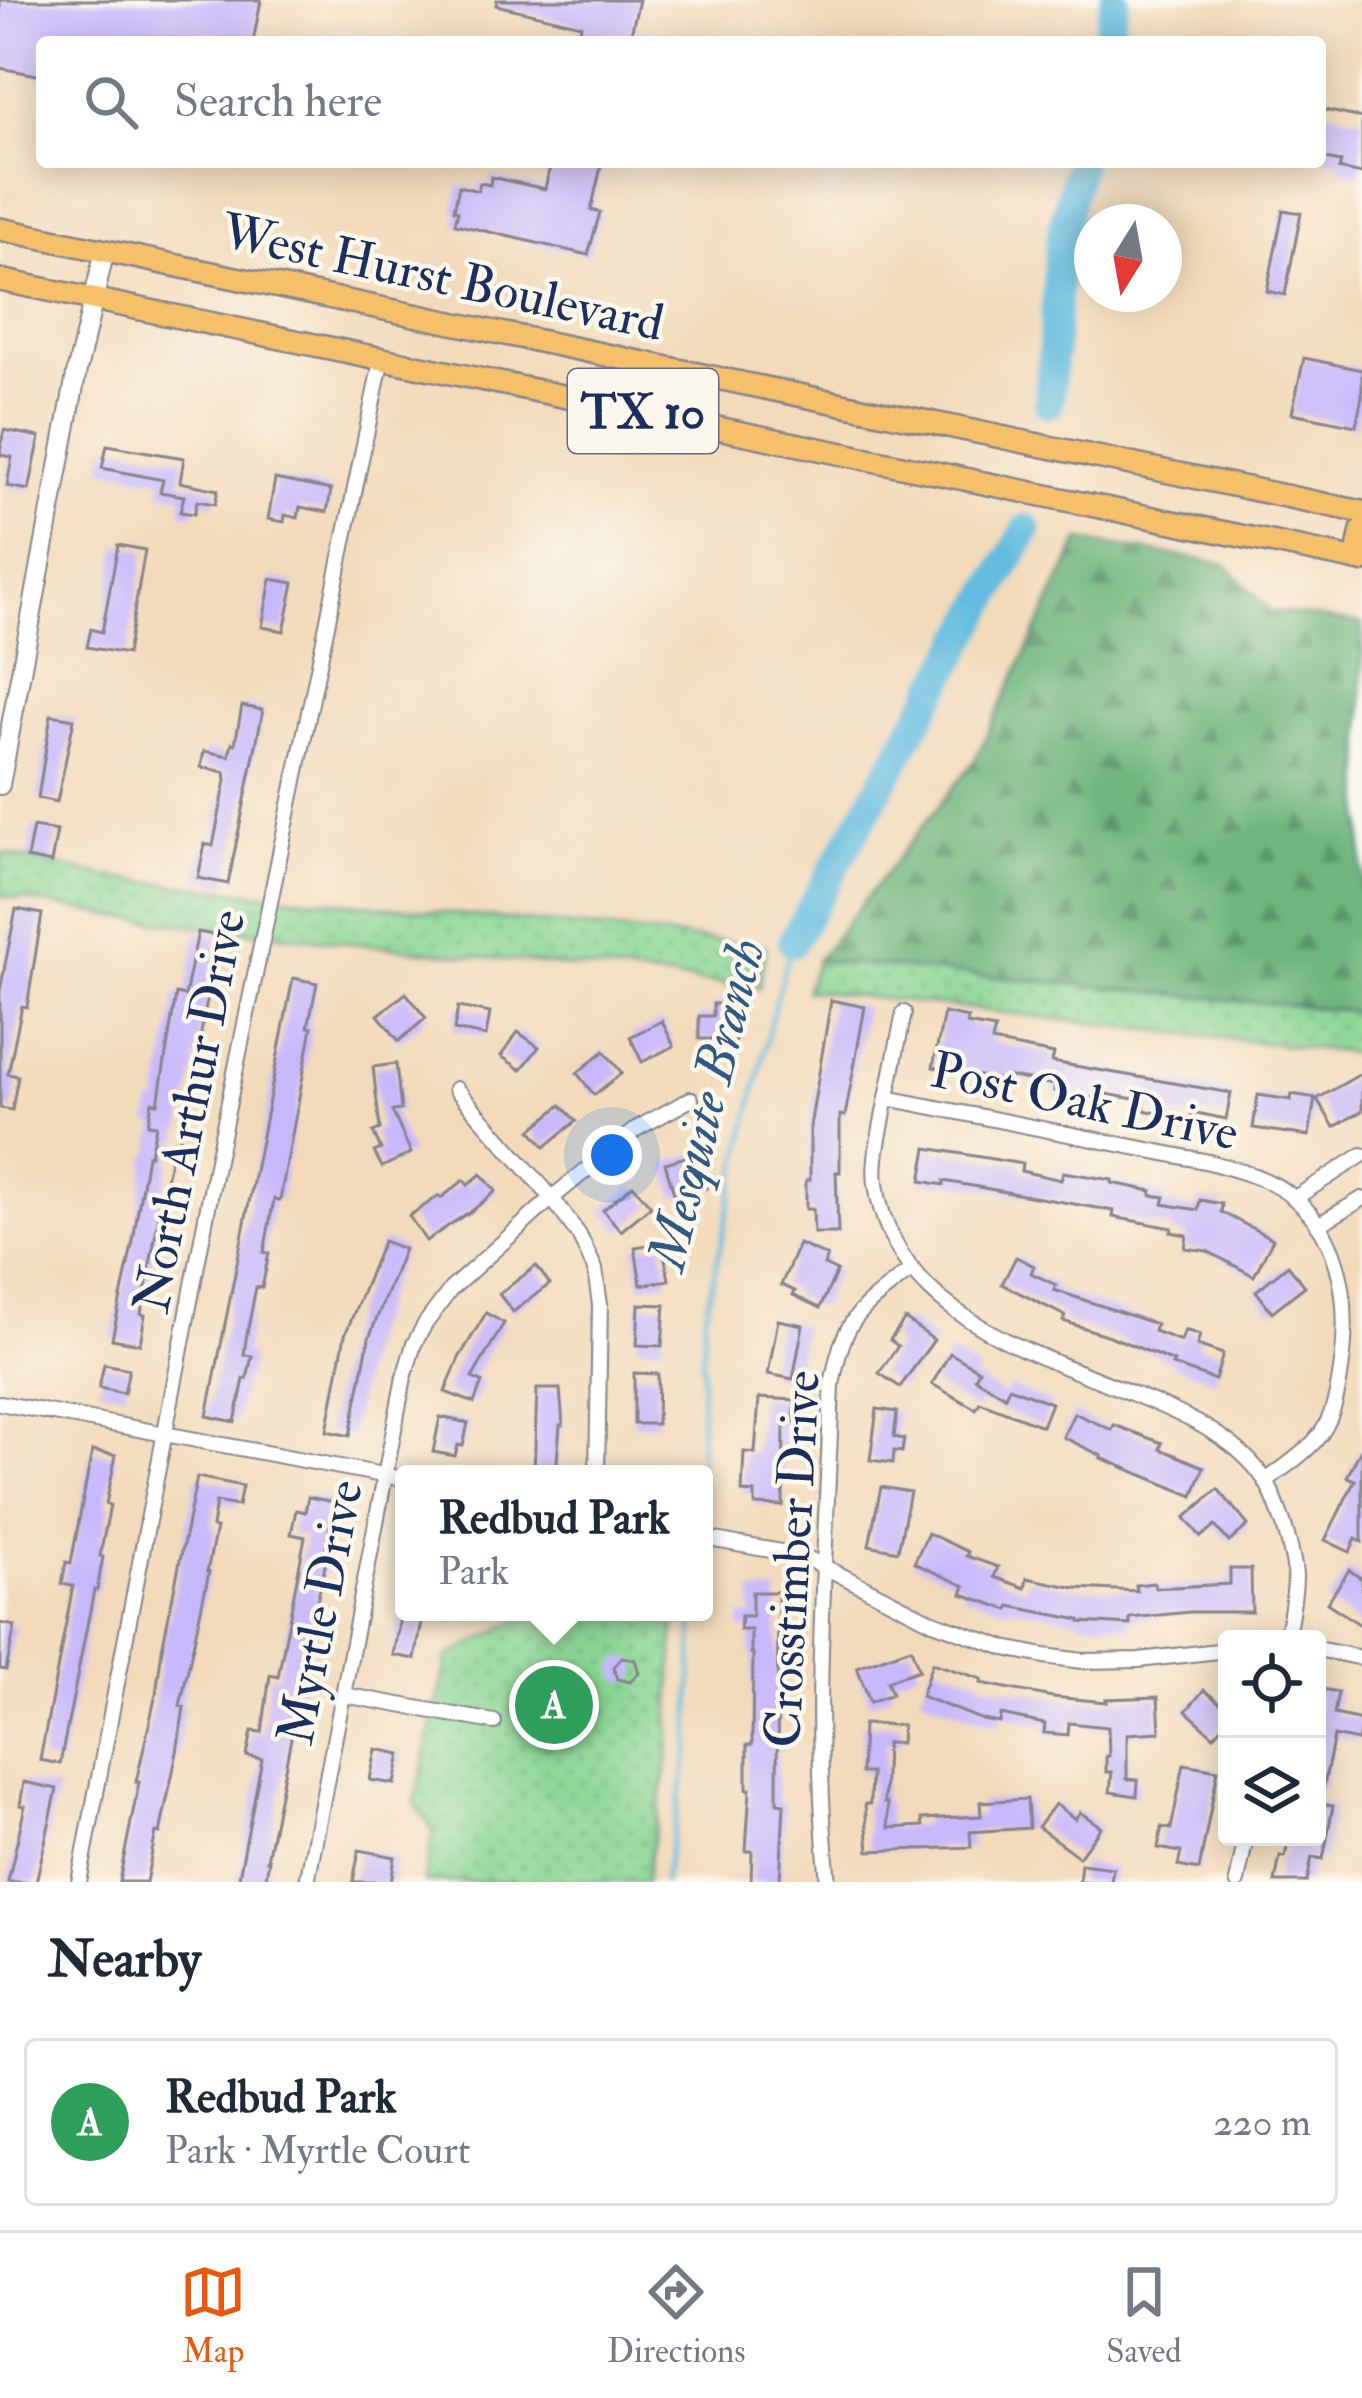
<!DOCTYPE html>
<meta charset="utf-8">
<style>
:root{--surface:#fff;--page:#f2f2f3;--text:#1f2937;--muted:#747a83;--line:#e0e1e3;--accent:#ea580c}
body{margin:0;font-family:"IM FELL Double Pica",serif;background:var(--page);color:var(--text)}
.controls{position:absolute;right:36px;bottom:36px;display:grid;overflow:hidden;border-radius:12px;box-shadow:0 6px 30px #0003}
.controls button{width:108px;height:108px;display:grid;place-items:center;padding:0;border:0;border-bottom:3px solid var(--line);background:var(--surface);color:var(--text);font:60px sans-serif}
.compass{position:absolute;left:1074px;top:204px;width:108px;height:108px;border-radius:50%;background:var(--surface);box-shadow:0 6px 30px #0003;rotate:191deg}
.you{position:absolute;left:612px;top:1155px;width:42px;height:42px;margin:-30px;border:9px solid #fff;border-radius:50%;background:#1a73e8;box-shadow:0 0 0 18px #1a73e833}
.badge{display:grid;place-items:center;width:78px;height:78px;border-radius:50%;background:var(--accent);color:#fff;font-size:39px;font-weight:700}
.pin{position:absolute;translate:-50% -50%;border:6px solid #fff;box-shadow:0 3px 12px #0006}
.popup{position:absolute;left:395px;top:1465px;width:318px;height:156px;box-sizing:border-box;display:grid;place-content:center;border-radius:12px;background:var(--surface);filter:drop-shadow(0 3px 9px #0005);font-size:39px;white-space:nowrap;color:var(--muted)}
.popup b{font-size:45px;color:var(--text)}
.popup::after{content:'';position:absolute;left:50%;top:100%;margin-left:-24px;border:24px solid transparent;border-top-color:var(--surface)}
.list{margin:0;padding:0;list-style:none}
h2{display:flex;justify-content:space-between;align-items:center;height:156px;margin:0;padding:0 48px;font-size:51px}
h2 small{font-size:39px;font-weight:400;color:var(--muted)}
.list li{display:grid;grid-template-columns:78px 1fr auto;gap:36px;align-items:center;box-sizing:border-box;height:168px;margin:0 24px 24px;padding:0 24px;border:3px solid var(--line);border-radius:12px}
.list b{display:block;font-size:45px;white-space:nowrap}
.list p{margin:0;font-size:39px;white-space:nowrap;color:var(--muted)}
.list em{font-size:39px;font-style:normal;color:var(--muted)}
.icon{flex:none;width:66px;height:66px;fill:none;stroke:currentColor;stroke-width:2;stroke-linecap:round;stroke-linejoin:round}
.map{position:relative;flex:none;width:1362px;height:1882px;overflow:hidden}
.search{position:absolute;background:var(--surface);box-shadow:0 6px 30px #0003;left:36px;right:36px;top:36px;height:132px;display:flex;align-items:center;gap:30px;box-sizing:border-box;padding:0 42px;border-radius:12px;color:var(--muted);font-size:45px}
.sheet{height:348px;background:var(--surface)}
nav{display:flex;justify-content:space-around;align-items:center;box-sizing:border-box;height:168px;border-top:3px solid var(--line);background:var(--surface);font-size:33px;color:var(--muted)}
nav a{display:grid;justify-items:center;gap:6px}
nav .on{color:var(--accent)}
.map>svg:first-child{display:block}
.grass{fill:url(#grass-dots);stroke:#528278;stroke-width:3}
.forest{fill:url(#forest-firs);stroke:#44726e;stroke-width:3}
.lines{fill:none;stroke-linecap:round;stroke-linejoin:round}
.stream{stroke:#62bcdf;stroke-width:4.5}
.river{stroke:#62bcdf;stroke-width:30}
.building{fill:#c7b7fc}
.minor-casing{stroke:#87848c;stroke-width:18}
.tertiary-casing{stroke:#87848c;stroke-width:22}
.primary-casing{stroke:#87848c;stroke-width:26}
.minor{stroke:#fff;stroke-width:14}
.tertiary{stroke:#fff;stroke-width:18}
.primary{stroke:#f6c06b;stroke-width:21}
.labels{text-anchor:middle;stroke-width:9;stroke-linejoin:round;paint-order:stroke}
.shield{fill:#fbf7ec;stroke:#5e6b89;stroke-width:3}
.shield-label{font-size:48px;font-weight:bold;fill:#1b2f5e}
.street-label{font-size:51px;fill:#1b2f5e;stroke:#fbf7ec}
.water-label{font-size:54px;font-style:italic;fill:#305985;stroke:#fbf7ec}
</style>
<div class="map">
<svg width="1362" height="1882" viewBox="0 0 1362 1882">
<defs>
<pattern id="grass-dots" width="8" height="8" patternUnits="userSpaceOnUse" patternTransform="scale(3)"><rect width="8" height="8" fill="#88d593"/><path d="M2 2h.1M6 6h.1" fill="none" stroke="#75b781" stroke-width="1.8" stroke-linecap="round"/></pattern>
<pattern id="forest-firs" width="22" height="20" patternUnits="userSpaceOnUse" patternTransform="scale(3)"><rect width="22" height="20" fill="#6eb67d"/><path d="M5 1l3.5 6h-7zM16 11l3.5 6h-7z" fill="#5a946a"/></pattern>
</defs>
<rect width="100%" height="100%" fill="#fbf7ec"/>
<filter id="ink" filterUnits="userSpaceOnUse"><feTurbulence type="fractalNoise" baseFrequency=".00833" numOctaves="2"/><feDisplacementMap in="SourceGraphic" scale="24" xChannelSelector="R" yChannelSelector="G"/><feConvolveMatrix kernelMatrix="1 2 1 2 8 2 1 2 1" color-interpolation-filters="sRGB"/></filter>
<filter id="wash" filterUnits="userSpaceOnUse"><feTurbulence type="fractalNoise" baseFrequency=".004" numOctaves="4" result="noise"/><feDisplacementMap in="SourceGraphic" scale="48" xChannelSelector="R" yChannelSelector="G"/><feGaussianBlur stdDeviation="2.7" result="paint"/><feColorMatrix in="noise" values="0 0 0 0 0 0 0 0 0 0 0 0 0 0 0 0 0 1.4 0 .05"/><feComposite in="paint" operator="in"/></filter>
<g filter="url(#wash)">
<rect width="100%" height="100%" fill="#f3daba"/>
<!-- grass -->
<g class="grass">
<polygon points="0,853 120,879 766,946 759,988 118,917 0,895"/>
<polygon points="817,960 1362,1012 1362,1054 806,990"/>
<polygon points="533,1612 675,1612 669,1754 645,1882 424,1882 434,1832 415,1803 448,1657"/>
</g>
<!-- forest -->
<polygon class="forest" points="1080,540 1225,564 1270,611 1362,624 1362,1012 817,960 975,760"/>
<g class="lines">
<!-- stream -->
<g class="stream">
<polyline points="699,1474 704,1319 776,998 792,942"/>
<polyline points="663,1882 690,1748 694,1612"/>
</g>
<!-- river -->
<g class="river">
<polyline points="1106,42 1115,0"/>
<polyline points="1049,403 1060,242 1079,162"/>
<polyline points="792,942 1027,529"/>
</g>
</g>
<g id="blocks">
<!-- building -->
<g class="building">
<polygon points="0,0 261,0 253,42 42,42 42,76 0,68"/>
<polygon points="497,0 639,0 629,42 577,42 581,25 496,5"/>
<polygon points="1320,109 1362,118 1362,174 1339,169 1341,162 1320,158"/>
<polygon points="551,162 602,162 591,210 600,212 588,255 455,224 458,211 454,210 459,186 478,191 480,183 490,185 491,177 545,189"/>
<polygon points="1283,210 1301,213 1285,295 1267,291"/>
<polygon points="1304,358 1362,370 1362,397 1356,426 1292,413"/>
<polygon points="4,430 40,437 29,490 7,486 12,457 0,455"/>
<polygon points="107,445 184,458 180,482 218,490 215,504 197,501 194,514 180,512 184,496 160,492 163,480 102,468"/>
<polygon points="275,479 331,490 327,512 300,507 298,518 285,515 284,522 268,519"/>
<polygon points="118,545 145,550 127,654 87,647 91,629 102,632"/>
<polygon points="271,579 294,583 284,631 262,627"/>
<polygon points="242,706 263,710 228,884 198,878 205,844 213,846 226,780 225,772 201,767 204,751 229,756 232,743 235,744"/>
<polygon points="51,715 74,719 57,802 38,798"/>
<polygon points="33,827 57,831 51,863 27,858"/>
<polygon points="16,909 42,914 27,1007 22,1006 8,1074 18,1076 12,1110 0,1108 0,991"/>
<polygon points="198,932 219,936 190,1092 179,1141 174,1140 160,1210 141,1314 145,1315 140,1344 112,1339 133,1241 147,1155 150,1155 156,1125 148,1124 152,1102 158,1103 176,994 185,996"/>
<polygon points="293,978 317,983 308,1027 312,1027 280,1200 274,1199 264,1252 269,1253 262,1288 256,1287 246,1339 244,1355 252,1356 247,1379 244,1379 235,1422 207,1416"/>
<polygon points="406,993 426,1018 399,1041 378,1015"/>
<polygon points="831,1000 865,1007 845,1116 840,1115 840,1172 836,1172 838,1233 814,1233 813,1209 806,1209 806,1180 810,1180 810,1127"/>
<polygon points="713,1004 735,1004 735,1052 716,1052 716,1039 699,1039 699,1016 713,1016"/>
<polygon points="458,1007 490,1013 486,1036 454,1030"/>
<polygon points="944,1013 968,1018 967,1024 995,1029 992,1042 1054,1054 1052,1062 1231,1093 1226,1119 1192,1112 1191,1118 1162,1114 1144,1110 1145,1101 1106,1094 1104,1100 1054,1091 1055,1085 1007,1076 1006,1081 933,1067"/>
<polygon points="662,1021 674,1046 642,1062 630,1037"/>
<polygon points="518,1032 539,1047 521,1070 501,1056"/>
<polygon points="604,1051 622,1073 594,1095 577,1073"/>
<polygon points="396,1064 401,1110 392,1111 411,1153 382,1167 374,1152 381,1149 373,1132 380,1129 373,1067"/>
<polygon points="1362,1073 1362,1111 1334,1127 1317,1099"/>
<polygon points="1292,1094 1315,1098 1309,1136 1253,1128 1258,1095 1291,1100"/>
<polygon points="561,1105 576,1121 545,1147 531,1130"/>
<polygon points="927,1148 1022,1164 1021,1171 1061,1180 1063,1172 1112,1180 1112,1183 1152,1191 1151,1195 1165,1197 1163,1204 1198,1210 1200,1200 1222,1204 1221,1212 1273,1239 1254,1276 1207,1251 1185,1248 1187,1235 1171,1232 1172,1228 1113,1217 1114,1211 944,1181 944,1185 921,1181"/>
<polygon points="696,1154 706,1188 675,1197 665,1163"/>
<polygon points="481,1174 496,1191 467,1215 466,1214 426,1241 409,1216 439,1196 441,1198 464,1180 468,1185"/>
<polygon points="633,1185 651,1206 621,1231 603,1210"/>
<polygon points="383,1241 404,1249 369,1338 350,1436 327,1431 345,1335"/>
<polygon points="662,1243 669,1280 641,1285 635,1247"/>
<polygon points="799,1244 827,1256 824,1265 837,1271 820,1308 793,1295 795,1291 781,1285"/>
<polygon points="1016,1257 1034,1266 1031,1273 1056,1285 1054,1290 1156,1324 1154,1331 1181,1341 1185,1330 1200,1335 1197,1345 1223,1354 1215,1380 1172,1365 1174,1362 1112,1337 1063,1321 1065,1316 1002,1284"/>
<polygon points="1288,1265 1305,1286 1272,1312 1256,1291"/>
<polygon points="536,1266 550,1284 513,1312 499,1294"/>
<polygon points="639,1304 665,1305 662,1346 637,1345"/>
<polygon points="486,1313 504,1323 472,1378 482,1382 474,1403 445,1392 459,1358"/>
<polygon points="905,1319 934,1340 900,1387 879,1373 898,1346 890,1340"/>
<polygon points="778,1320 803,1325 793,1379 768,1374"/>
<polygon points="950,1353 979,1370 975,1378 1005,1396 1009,1387 1051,1403 1042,1426 980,1402 976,1409 932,1384"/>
<polygon points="104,1364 129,1369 124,1393 99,1388"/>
<polygon points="634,1373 658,1374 657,1424 634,1424"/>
<polygon points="537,1389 560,1389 563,1425 560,1425 556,1474 534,1474"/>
<polygon points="759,1398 795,1400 794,1421 784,1420 783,1506 755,1505 755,1493 742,1492 744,1452 755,1453"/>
<polygon points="877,1409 897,1412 894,1437 904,1439 902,1452 894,1451 893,1463 870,1460"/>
<polygon points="1074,1413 1112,1430 1114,1425 1162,1443 1160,1449 1204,1467 1193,1496 1101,1458 1102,1456 1063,1437"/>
<polygon points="440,1417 468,1423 463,1446 458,1445 455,1456 433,1452"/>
<polygon points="1362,1447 1362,1542 1356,1539 1350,1552 1325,1540 1355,1480 1347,1477"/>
<polygon points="92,1451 116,1455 106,1504 110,1505 100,1556 103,1557 97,1590 94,1590 60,1764 40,1760 73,1586 62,1584 66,1562 71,1563"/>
<polygon points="197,1477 242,1486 238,1506 216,1502 212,1527 216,1528 207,1572 209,1572 180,1706 184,1707 177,1752 160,1833 156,1832 146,1882 119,1882 139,1782 136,1782 156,1694 162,1649"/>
<polygon points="881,1487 910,1492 898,1551 869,1545"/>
<polygon points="1218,1489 1248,1525 1229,1542 1215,1526 1201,1537 1185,1518"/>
<polygon points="308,1497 334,1502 326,1547 329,1548 299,1681 302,1682 267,1860 269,1860 265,1882 238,1882 262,1759 247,1756 252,1731 262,1732 270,1675 278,1677 305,1537 291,1534 296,1510 305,1512"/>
<polygon points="928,1533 968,1552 966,1556 998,1567 994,1577 1025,1588 1027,1578 1076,1588 1137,1591 1136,1585 1154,1583 1155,1588 1230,1584 1230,1569 1251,1569 1252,1612 1190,1612 1130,1618 1130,1625 1080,1622 1080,1620 1010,1606 1009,1610 962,1594 965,1586 914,1563"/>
<polygon points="1349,1570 1362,1579 1362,1626 1327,1603"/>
<polygon points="752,1592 778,1592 777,1803 784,1804 780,1882 751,1882 752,1851 746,1851 750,1789 747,1789 747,1745 752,1745 753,1653 751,1653 751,1630 740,1630 741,1616 752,1616"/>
<polygon points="400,1618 422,1622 415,1659 393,1655"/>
<polygon points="0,1623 15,1626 6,1670 0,1669"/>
<polygon points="911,1648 919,1670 887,1681 892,1694 870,1702 857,1667"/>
<polygon points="622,1657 635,1660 639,1673 630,1682 617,1679 613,1667"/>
<polygon points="932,1663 982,1679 981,1683 1052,1697 1107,1702 1106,1699 1158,1697 1160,1732 1127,1734 1127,1779 1138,1780 1137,1796 1110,1792 1112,1772 1106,1772 1106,1756 1109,1756 1108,1727 1069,1723 1068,1735 1044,1733 1045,1724 1001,1715 1000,1723 983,1720 921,1696"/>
<polygon points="1317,1688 1338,1692 1334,1714 1362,1720 1358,1741 1334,1736 1323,1790 1317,1789"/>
<polygon points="1204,1690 1227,1709 1227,1721 1214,1736 1186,1711"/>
<polygon points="863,1724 902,1725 901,1743 886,1743 884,1803 887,1803 889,1828 923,1826 922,1819 981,1816 980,1802 1027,1799 1029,1828 970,1832 971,1847 869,1851 865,1804 870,1804 871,1773 861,1773"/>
<polygon points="376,1749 401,1754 395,1784 370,1780"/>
<polygon points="1184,1764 1218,1770 1199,1870 1178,1866 1181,1852 1158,1848 1162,1827 1171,1829"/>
<polygon points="24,1782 57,1789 36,1882 8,1882 25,1806 20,1805"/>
<polygon points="1317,1803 1333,1806 1323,1859 1312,1857 1307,1882 1275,1882 1280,1856 1285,1857 1289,1837 1317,1837"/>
<polygon points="1055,1804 1075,1819 1080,1812 1101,1827 1079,1857 1038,1827"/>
<polygon points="359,1850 395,1857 391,1882 353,1882"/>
<polygon points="1081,1864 1113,1868 1111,1882 1079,1882"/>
</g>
</g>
</g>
<g filter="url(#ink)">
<use href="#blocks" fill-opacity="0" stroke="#87848c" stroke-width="3"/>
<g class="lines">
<defs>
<g id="minor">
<path d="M904 1013C897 1046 891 1079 884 1112 880 1136 873 1159 876 1184 895 1323 1047 1355 1155 1403 1195 1420 1240 1442 1265 1480 1273 1492 1278 1509 1283 1522 1288 1539 1294 1558 1295 1576 1295 1597 1290 1619 1286 1639"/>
<polyline points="456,1089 552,1198 579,1235 595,1269 600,1305 597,1474"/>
<path d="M887 1098 1209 1162C1238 1170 1270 1178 1294 1198 1345 1240 1350 1310 1341 1370 1338 1391 1334 1414 1322 1432 1308 1452 1285 1466 1266 1481"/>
<polyline points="1295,1198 1362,1155"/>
<polyline points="1318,1225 1362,1199"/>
<polyline points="0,1403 404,1479"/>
<polyline points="704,1538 803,1556 933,1622 1005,1648 1044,1656 1083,1661 1139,1660 1227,1650"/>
<polyline points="1317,1649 1362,1658"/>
<polyline points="344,1695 494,1722"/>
<polyline points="79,1882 216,1165 382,357"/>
<polyline points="307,1882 404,1377 414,1344 425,1324 451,1289 552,1198 636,1129 691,1099"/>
<path d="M828 1882C811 1717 826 1550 832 1385 844 1315 859 1311 912 1269"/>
<polyline points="1237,1882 1246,1837"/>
</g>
<polyline id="tertiary" points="0,785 77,370 105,250"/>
<g id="primary">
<polyline points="0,229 1362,512"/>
<polyline points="0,280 1362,561"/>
<polyline points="1356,560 1362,530"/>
</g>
</defs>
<!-- minor casing -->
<use href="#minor" class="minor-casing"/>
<!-- tertiary casing -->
<use href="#tertiary" class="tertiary-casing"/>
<!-- primary casing -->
<use href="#primary" class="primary-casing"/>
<!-- minor -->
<use href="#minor" class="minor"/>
<!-- tertiary -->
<use href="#tertiary" class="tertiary"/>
<!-- primary -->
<use href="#primary" class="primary"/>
</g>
</g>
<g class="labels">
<!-- shield labels -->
<rect class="shield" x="568" y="369" width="150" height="84" rx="9"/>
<g class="shield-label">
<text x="643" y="428">TX 10</text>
</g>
<!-- street labels -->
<g class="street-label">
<text transform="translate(443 276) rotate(12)" y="18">West Hurst Boulevard</text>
<text transform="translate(1085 1100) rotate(12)" y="18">Post Oak Drive</text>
<text transform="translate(188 1111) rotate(-79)" y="18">North Arthur Drive</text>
<text transform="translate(791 1559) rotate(-87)" y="18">Crosstimber Drive</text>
<text transform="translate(319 1612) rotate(-79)" y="18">Myrtle Drive</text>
</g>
<!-- water labels -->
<g class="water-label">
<text transform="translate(705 1104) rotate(-76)" y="19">Mesquite Branch</text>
</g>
</g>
</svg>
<div class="controls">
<button><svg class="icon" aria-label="locate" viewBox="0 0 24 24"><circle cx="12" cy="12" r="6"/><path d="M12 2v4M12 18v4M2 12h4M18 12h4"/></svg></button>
<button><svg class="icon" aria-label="layers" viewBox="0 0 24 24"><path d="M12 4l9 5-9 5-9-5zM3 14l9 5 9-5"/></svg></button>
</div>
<svg class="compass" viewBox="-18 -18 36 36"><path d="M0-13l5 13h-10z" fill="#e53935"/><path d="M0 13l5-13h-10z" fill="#747a83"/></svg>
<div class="you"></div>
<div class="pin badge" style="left:554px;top:1705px;background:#2e9e5b">A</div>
<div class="popup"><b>Redbud Park</b>Park</div>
<div class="search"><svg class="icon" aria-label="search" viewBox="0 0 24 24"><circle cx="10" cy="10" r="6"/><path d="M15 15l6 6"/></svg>Search here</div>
</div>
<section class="sheet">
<h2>Nearby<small></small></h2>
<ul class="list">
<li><span class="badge" style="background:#2e9e5b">A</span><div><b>Redbud Park</b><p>Park · Myrtle Court</p></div><em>220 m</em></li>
</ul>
</section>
<nav>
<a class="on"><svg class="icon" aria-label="map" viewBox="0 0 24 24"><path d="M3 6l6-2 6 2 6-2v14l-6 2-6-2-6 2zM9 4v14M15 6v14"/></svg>Map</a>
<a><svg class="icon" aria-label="directions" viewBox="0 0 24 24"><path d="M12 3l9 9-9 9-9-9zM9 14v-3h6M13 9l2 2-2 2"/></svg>Directions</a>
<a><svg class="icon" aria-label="saved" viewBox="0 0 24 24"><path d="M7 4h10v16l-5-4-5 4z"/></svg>Saved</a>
</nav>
